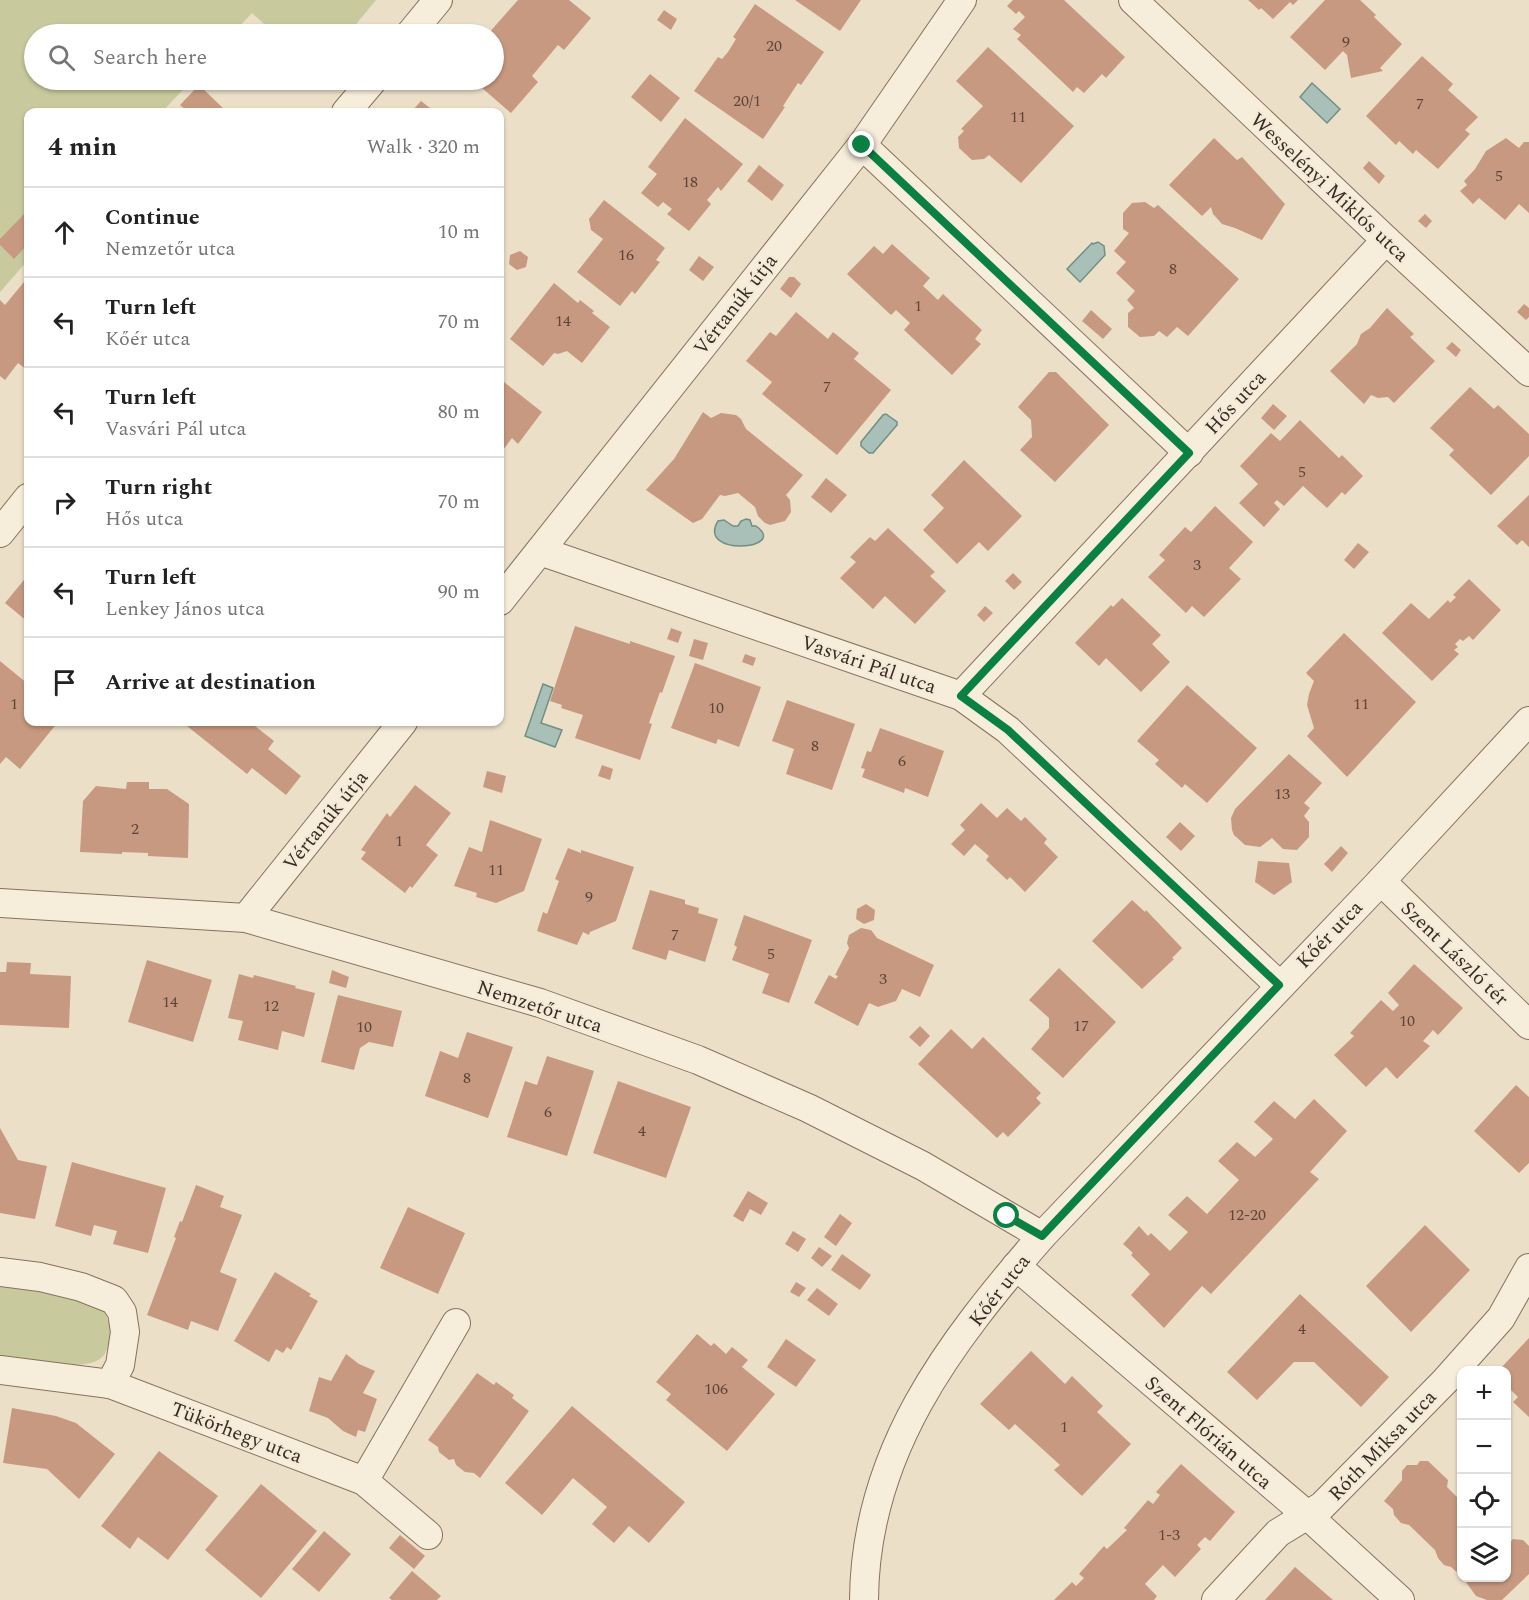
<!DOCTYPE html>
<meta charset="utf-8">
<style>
:root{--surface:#fff;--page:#f6f6f6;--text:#222;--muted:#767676;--line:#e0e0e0}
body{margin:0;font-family:Spectral,serif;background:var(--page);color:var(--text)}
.controls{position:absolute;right:18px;bottom:18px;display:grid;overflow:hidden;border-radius:12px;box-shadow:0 2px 4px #0004}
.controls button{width:54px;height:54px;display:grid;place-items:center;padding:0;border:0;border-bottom:2px solid var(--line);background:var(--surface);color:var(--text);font:30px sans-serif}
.stop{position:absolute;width:18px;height:18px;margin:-14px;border:4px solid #0b8043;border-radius:50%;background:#fff}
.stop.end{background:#0b8043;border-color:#fff;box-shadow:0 2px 6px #0008}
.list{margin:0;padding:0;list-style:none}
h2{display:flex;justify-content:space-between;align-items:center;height:78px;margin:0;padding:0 24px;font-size:26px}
h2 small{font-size:20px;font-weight:400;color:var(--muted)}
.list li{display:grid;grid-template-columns:39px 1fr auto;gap:18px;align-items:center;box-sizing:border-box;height:90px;padding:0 24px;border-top:2px solid var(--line)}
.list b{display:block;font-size:22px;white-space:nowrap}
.list p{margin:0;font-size:20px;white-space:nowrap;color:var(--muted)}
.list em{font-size:20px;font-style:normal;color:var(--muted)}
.icon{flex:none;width:33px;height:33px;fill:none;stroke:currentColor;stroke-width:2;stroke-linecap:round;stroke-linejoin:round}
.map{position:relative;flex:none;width:1529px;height:1600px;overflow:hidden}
.search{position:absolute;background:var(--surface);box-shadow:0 2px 4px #0004;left:24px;top:24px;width:480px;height:66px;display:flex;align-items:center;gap:15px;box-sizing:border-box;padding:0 21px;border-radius:33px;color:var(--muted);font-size:22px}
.panel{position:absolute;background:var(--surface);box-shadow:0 2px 4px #0004;left:24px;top:108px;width:480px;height:618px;border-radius:12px}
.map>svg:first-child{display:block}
.green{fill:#c8ca9d}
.water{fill:#a9c0b8;stroke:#708f85;stroke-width:1.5}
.building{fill:#c89981}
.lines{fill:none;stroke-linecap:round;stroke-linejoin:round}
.minor-casing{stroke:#87715e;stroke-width:30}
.minor{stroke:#f7eddb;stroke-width:28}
.route{stroke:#0b8043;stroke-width:8}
.labels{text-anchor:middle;stroke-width:4.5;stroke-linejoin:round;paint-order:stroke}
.number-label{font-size:16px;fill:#5d4639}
.street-label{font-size:20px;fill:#392b21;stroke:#f4ead8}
</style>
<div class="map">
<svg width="1529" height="1600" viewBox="0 0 1529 1600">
<rect width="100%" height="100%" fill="#ecdfc8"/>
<!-- green -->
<g class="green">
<polygon points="0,0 376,0 348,34 275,34 252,13 232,34 34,34 34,80 192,80 162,112 28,112 28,260 0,292"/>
<path d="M0 1282 100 1305 105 1312 112 1333C110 1340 108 1349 104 1355 90 1375 22 1359 0 1356Z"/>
</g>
<!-- water -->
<g class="water">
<polygon points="1312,83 1340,109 1327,123 1300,97"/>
<polygon points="1098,242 1104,246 1105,255 1080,282 1067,269 1092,243 1093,244"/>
<polygon points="886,414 897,422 897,425 873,453 869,453 861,446 861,442 883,415"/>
<path d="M746 519 750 520 752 526H756C790 550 696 557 718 521L724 520 733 526H738L741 521Z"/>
<polygon points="543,684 553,688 541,723 562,730 555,747 525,736"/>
</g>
<!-- building -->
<g class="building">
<polygon points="518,0 569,0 591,18 564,50 558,45 532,76 538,82 511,113 474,81 471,84 466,80 494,80 494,34 488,34"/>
<polygon points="795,0 861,0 840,31"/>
<polygon points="1013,0 1064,0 1125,57 1106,78 1102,74 1084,93 1077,87 1073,92 1017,39 1021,35 1013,29 1025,17 1019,11 1016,14 1007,6"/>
<polygon points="1248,0 1298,0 1293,5 1290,2 1273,19 1261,8 1259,10"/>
<polygon points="1325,0 1360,0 1376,15 1374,17 1402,44 1380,68 1383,71 1351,78 1347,55 1343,51 1325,70 1290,37"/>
<polygon points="755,4 824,52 801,85 798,83 783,106 785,107 763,139 694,91 718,57 722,59 728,52 736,39 733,37"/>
<polygon points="664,10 677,19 671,30 657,20"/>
<polygon points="988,47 1074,126 1021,183 989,155 984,159 972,160 959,148 958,137 964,131 961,129 983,106 956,81"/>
<polygon points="1422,56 1453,84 1448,90 1478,117 1465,130 1470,134 1438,169 1416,150 1413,154 1399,141 1396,145 1366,116"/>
<polygon points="650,74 680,98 661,122 631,97"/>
<polygon points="199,85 226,111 225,112 188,112 180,105"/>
<polygon points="421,101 435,112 411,112"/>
<polygon points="685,118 743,164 721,191 718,187 707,200 711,204 689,231 667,214 672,209 663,202 658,207 641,193 657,174 648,167"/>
<polygon points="1214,138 1237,160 1242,157 1285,204 1262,240 1235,228 1222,224 1213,214 1211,207 1202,216 1169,185"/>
<polygon points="1506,138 1519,148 1524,142 1529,142 1529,213 1519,204 1505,220 1479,198 1473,204 1460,191 1467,185 1464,181 1475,169 1486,151"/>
<polygon points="1369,161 1385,176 1379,184 1363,168"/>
<polygon points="759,165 784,185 772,201 747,181"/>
<polygon points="604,200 665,248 656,260 660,262 635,294 632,291 620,306 577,272 603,239 591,230 589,219"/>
<polygon points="1145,202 1154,208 1158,205 1239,279 1188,336 1177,327 1167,337 1159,331 1154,336 1140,337 1128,327 1128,313 1134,308 1127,300 1135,291 1116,273 1126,262 1114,251 1129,233 1123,229 1123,213 1132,203"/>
<polygon points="26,212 28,214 28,244 14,259 0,245 0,239"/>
<polygon points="1425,214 1432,221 1426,228 1418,221"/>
<polygon points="892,244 930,278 923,286 938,300 943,294 982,330 975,339 981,344 952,375 904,330 910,323 896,310 891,315 847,274 874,246 883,254"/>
<polygon points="520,251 528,257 526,267 517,270 509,264 510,255"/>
<polygon points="699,256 714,267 703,281 689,270"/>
<polygon points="789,277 794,277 801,284 791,298 780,289"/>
<polygon points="24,282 28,286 28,368 27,370 18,363 5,380 0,376 0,300 5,305"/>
<polygon points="554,283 578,303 580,300 594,311 592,313 610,327 582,363 567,351 558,354 554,353 543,366 510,339"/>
<polygon points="1524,304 1529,308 1529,317 1526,320 1517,312"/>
<polygon points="1387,308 1414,334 1410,337 1435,361 1394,403 1388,397 1378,398 1371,395 1364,404 1330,371 1357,344 1361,334 1370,328"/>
<polygon points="1091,310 1112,329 1103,339 1082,321"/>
<polygon points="796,312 828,339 833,332 859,353 854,359 891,390 837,455 762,394 772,382 746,361 770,332 776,336"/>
<polygon points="1452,342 1461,350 1456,357 1446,348"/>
<polygon points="1049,372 1056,372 1109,425 1055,482 1020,450 1032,437 1031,420 1018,407"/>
<polygon points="500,379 542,412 518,444 512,438 500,454"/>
<polygon points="1470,387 1494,409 1498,405 1529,434 1529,456 1491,495 1449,455 1454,450 1430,428"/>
<polygon points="1273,404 1287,416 1274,430 1261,418"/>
<polygon points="703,412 711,418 721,413 736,415 741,419 746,429 803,475 786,495 790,500 791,512 785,521 770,525 765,523 758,516 755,507 738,493 725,496 720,495 702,519 693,523 646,490 674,459"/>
<polygon points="1300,420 1339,458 1342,455 1363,476 1345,495 1342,492 1327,508 1303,486 1284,506 1277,500 1274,503 1280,509 1264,527 1239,503 1258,484 1240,466 1271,433 1280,441"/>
<polygon points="964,460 1022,516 988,551 979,542 957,564 923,530 944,508 931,495"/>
<polygon points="826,478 847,495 831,513 811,497"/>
<polygon points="1529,495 1529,547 1522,540 1517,545 1497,526"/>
<polygon points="1215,506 1253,542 1229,568 1241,579 1204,617 1192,606 1186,613 1148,577 1165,560 1159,555 1185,527 1191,532"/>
<polygon points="888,528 935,572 930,576 946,591 915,624 885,596 873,609 840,578 856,562 850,557 870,537 875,541"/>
<polygon points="1358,543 1369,552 1354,569 1344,560"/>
<polygon points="1013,573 1022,582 1014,590 1005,581"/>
<polygon points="28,575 28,622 5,603"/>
<polygon points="1469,579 1501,610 1473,640 1469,636 1463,641 1460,639 1455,644 1458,647 1454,650 1459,654 1432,681 1382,633 1411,603 1429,619 1448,600 1450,603 1456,597 1453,595"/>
<polygon points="1122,598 1161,635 1152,644 1170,662 1141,692 1106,658 1099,666 1075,643 1111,605 1113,607"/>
<polygon points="985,606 993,613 984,622 977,615"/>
<polygon points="575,626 630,644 630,641 675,656 662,693 660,692 649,723 652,724 640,760 575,738 583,715 561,708 562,705 550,701"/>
<polygon points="671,628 682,632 678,643 667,639"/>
<polygon points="1344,633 1416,702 1347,777 1307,736 1314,728 1307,705 1309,694 1314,681 1306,673"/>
<polygon points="694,639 708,643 703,660 689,656"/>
<polygon points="745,654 756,658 753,666 742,662"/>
<polygon points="0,661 28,684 28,722 58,722 20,769 6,757 0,764"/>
<polygon points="695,663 761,687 739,747 718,739 716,744 671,728"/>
<polygon points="1187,685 1257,748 1207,803 1185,784 1182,788 1155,764 1159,760 1137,741"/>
<polygon points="787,700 855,724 832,790 786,774 794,749 772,741"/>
<polygon points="182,722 250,722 274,741 268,749 301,776 286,795 252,768 247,774"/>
<polygon points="880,728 944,751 928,797 905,788 904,793 862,777 865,769 861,768 867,751 871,752"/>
<polygon points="1289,754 1322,783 1304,803 1310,808 1304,816 1309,822 1309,837 1297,850 1283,849 1272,838 1260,847 1245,845 1234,835 1232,830 1231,818 1235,809"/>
<polygon points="602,765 613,769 610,780 598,776"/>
<polygon points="487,771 506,776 502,793 483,787"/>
<polygon points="127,782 149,782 149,789 167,789 189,804 188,858 148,856 148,853 122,852 122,854 80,852 83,801 96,786 126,789"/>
<polygon points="415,785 451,813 426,845 438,855 412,888 410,886 405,893 361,859 366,852 361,850 387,813 390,817"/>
<polygon points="981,803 997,818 1007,808 1021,821 1025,817 1047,839 1044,843 1058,857 1025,892 1010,877 1007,880 986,860 989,856 975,844 964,856 951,844 965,830 960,825"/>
<polygon points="490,820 542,839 524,891 496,903 476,897 477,893 454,886 469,847 482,852"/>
<polygon points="1180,822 1195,836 1181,851 1166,837"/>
<polygon points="1341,846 1348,853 1332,872 1324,864"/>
<polygon points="568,848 581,853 581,850 634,867 616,921 590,932 589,935 583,932 577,945 537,931 543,912 547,914 559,881 555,879"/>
<polygon points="1258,861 1289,863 1292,882 1274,895 1255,882"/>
<polygon points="650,890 685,900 685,904 699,908 698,913 718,919 705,962 669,950 666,960 632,949"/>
<polygon points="1132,900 1145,912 1146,910 1182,948 1172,958 1174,959 1142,989 1092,941"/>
<polygon points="866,904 875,910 874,920 864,924 856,919 857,909"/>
<polygon points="744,915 812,940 789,1003 762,993 769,974 732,960 737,947 734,945"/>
<polygon points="861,928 871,930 877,938 934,965 920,997 902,989 896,1001 878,1007 869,1003 858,1026 814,1003 829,975 836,979 838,976 835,975 849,948 847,943 849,935"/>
<polygon points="147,960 212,980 193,1042 128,1022"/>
<polygon points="7,962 31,963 30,974 71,976 69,1028 0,1025 0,972 6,972"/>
<polygon points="1414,964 1463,1008 1438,1035 1433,1030 1423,1041 1430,1046 1397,1079 1386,1067 1366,1087 1334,1055 1354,1036 1350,1033 1381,1000 1393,1011 1399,1005 1388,993"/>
<polygon points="1059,968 1116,1022 1063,1078 1031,1049 1049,1028 1049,1018 1029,1000"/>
<polygon points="332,970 349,977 346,988 329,983"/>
<polygon points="239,974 253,978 254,975 296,986 295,988 315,993 304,1037 282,1031 278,1050 238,1040 243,1021 228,1018"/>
<polygon points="338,995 402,1011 393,1047 369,1042 360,1048 354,1070 321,1062"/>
<polygon points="920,1026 930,1036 920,1047 909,1037"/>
<polygon points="951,1029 972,1049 983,1037 1041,1093 1036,1098 1041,1103 1008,1137 1003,1132 997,1138 918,1064"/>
<polygon points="467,1032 513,1047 488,1118 425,1096 440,1051 458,1058"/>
<polygon points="547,1056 594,1071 567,1156 507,1137 525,1081 537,1085"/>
<polygon points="618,1081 691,1107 666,1178 593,1153"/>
<polygon points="1516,1085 1529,1097 1529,1163 1519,1173 1474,1131"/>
<polygon points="1314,1099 1347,1131 1310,1172 1319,1179 1211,1294 1202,1286 1164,1328 1131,1295 1150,1274 1131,1255 1133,1253 1123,1244 1139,1226 1148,1236 1151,1233 1170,1251 1188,1232 1168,1215 1187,1196 1207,1214 1239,1180 1218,1161 1237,1142 1255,1157 1273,1139 1254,1122 1274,1101 1295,1119"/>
<polygon points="0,1128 18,1160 47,1166 35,1219 0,1213"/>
<polygon points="72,1162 166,1188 148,1253 113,1244 117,1231 94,1225 91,1236 55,1226"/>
<polygon points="196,1185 224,1196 220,1207 242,1215 220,1272 237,1279 218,1331 191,1321 188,1330 147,1315 176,1238 174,1237 180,1221 182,1222"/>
<polygon points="748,1191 768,1203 761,1215 750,1209 743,1222 733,1216"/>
<polygon points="408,1207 465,1233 438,1294 380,1268"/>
<polygon points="840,1214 852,1223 836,1246 824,1237"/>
<polygon points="1425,1225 1470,1270 1411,1332 1366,1286"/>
<polygon points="793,1231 806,1239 798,1252 785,1244"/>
<polygon points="819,1247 832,1256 822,1267 811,1258"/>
<polygon points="842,1254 871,1275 860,1290 831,1270"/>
<polygon points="275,1272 311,1294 309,1296 318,1301 291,1350 287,1347 283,1353 276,1349 269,1362 234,1341"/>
<polygon points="796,1282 806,1288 799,1297 790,1292"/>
<polygon points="817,1288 838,1304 829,1316 807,1300"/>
<polygon points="1300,1294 1389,1377 1361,1407 1314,1362 1294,1362 1257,1400 1227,1372"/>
<polygon points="697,1334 711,1346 714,1343 726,1354 732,1347 748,1360 742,1367 775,1394 727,1451 666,1400 671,1394 656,1382"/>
<polygon points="1529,1338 1529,1417 1513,1402 1518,1397 1506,1385 1506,1370 1499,1370"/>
<polygon points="786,1339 816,1360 796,1387 767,1367"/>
<polygon points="1031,1351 1065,1384 1072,1376 1103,1406 1097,1412 1131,1444 1082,1496 1054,1470 1060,1465 1015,1424 1009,1430 980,1404"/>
<polygon points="346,1354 359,1364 375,1371 363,1393 377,1399 365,1432 358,1430 356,1437 343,1431 328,1418 309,1411 319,1377 331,1381"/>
<polygon points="477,1373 494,1385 496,1382 514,1395 512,1398 529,1411 480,1478 474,1473 465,1472 456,1465 454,1459 449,1460 439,1452 438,1447 428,1440"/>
<polygon points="572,1406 685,1502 649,1543 629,1526 614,1543 592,1524 607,1507 573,1478 542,1515 505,1483"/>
<polygon points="12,1408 56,1416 76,1423 115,1454 79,1499 47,1469 3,1463"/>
<polygon points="159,1451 218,1496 168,1560 138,1537 130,1549 101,1526"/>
<polygon points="1420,1461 1428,1461 1448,1480 1447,1487 1461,1501 1461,1576 1451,1567 1444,1565 1438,1558 1435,1550 1409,1525 1401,1523 1394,1515 1393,1509 1384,1501 1402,1480 1402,1471 1407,1465 1417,1465"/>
<polygon points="1181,1464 1235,1512 1210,1541 1205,1537 1197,1545 1201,1549 1175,1577 1163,1565 1145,1584 1157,1596 1154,1600 1054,1600 1072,1582 1076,1586 1084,1578 1079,1574 1104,1546 1107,1549 1127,1530 1124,1528 1148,1500 1153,1504 1160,1495 1156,1492"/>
<polygon points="261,1484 317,1531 261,1598 205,1550"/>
<polygon points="324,1531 351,1554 319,1592 292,1569"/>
<polygon points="400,1535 425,1556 414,1569 389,1548"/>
<polygon points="1513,1539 1523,1540 1529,1546 1529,1574 1502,1600 1487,1600 1476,1596 1463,1578 1506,1578 1506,1544 1508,1545"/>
<polygon points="1295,1567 1333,1600 1265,1600"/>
<polygon points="412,1571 441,1596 437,1600 392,1600 389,1598"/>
</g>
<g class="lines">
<defs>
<g id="minor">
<polyline points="1133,0 1386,240 1529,372"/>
<polyline points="410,34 438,0"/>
<polyline points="346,112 373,80"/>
<polyline points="862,145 1189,453"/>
<polyline points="0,533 28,498"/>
<polyline points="540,551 961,696 1008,730 1279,985"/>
<polyline points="500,601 862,145 962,0"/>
<polyline points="961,696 1386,240"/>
<polyline points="1381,881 1529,1025"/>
<polyline points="0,903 246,918 540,1003 698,1060 808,1108 923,1166 1042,1236"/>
<polyline points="246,918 403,722"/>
<polyline points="1016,1266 1307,1515 1400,1600"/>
<polyline points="0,1272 40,1277 81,1287 114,1300 122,1312 125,1332 120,1365 110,1384"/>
<polyline points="0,1370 110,1384 364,1481 428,1535"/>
<polyline points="364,1481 456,1323"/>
<path d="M864 1600C865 1452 949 1343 1042 1236L1381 881 1529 721"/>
<polyline points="1216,1600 1278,1533 1322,1506 1445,1381 1501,1318 1529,1268"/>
</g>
</defs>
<!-- minor casing -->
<use href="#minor" class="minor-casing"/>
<!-- minor -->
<use href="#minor" class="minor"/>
</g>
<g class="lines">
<!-- route -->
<polyline class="route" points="862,145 1189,453 961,696 1008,730 1279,985 1042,1236 1007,1216"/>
</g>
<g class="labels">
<!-- number labels -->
<g class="number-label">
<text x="1346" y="47">9</text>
<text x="774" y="51">20</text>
<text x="747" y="106">20/1</text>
<text x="1420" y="109">7</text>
<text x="1018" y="122">11</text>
<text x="1499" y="181">5</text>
<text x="690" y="187">18</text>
<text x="626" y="260">16</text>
<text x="1173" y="274">8</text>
<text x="918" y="311">1</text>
<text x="563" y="326">14</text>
<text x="827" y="392">7</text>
<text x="1302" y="477">5</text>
<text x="1197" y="570">3</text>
<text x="14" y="709">1</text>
<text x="1361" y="709">11</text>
<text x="716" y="713">10</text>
<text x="815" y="751">8</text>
<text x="902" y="766">6</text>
<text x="1282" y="799">13</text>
<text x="135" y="834">2</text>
<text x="399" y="846">1</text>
<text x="496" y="875">11</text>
<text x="589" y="902">9</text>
<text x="675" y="940">7</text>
<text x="771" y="959">5</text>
<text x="883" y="984">3</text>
<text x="170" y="1007">14</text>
<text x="271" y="1011">12</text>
<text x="1407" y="1026">10</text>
<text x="1081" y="1031">17</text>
<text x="364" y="1032">10</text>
<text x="467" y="1083">8</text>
<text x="548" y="1117">6</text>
<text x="642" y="1136">4</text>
<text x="1247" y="1220">12-20</text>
<text x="1302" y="1334">4</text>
<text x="716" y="1394">106</text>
<text x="1064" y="1432">1</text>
<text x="1169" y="1540">1-3</text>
</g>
<!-- street labels -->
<g class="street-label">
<text transform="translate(1330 187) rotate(43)" y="7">Wesselényi Miklós utca</text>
<text transform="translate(735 304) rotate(-52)" y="7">Vértanúk útja</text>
<text transform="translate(1235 402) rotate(-47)" y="7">Hős utca</text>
<text transform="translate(869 664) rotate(19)" y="7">Vasvári Pál utca</text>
<text transform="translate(325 820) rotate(-51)" y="7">Vértanúk útja</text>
<text transform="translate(1329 934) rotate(-46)" y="7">Kőér utca</text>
<text transform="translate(1455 953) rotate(44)" y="7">Szent László tér</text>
<text transform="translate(540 1006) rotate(18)" y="7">Nemzetőr utca</text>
<text transform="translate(999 1290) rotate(-52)" y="7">Kőér utca</text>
<text transform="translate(237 1432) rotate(21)" y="7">Tükörhegy utca</text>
<text transform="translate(1209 1432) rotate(41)" y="7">Szent Flórián utca</text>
<text transform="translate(1382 1445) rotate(-46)" y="7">Róth Miksa utca</text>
</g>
</g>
</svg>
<div class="controls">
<button>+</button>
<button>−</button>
<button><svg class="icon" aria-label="locate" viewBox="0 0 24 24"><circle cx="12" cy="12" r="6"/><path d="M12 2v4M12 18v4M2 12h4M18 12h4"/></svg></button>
<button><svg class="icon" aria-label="layers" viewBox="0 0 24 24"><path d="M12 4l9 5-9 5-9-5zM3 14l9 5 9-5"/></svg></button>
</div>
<div class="stop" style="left:1007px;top:1216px"></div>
<div class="stop end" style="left:862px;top:145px"></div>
<div class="search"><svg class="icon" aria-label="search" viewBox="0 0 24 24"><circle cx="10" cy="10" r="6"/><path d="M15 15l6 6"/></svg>Search here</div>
<section class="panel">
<h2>4 min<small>Walk · 320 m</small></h2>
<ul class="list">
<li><svg class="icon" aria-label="ahead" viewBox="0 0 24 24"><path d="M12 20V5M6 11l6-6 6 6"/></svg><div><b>Continue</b><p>Nemzetőr utca</p></div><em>10 m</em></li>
<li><svg class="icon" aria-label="left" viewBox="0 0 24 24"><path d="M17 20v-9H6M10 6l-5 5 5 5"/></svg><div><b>Turn left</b><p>Kőér utca</p></div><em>70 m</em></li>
<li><svg class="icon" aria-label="left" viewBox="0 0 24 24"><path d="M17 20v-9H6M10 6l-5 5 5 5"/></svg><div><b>Turn left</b><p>Vasvári Pál utca</p></div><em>80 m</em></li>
<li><svg class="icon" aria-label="right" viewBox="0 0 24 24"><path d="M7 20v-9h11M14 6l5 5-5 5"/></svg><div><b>Turn right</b><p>Hős utca</p></div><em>70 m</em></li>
<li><svg class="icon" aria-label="left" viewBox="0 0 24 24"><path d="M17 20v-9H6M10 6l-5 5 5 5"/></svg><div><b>Turn left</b><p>Lenkey János utca</p></div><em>90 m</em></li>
<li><svg class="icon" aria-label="arrive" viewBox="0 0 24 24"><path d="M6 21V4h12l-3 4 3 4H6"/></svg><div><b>Arrive at destination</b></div></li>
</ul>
</section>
</div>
